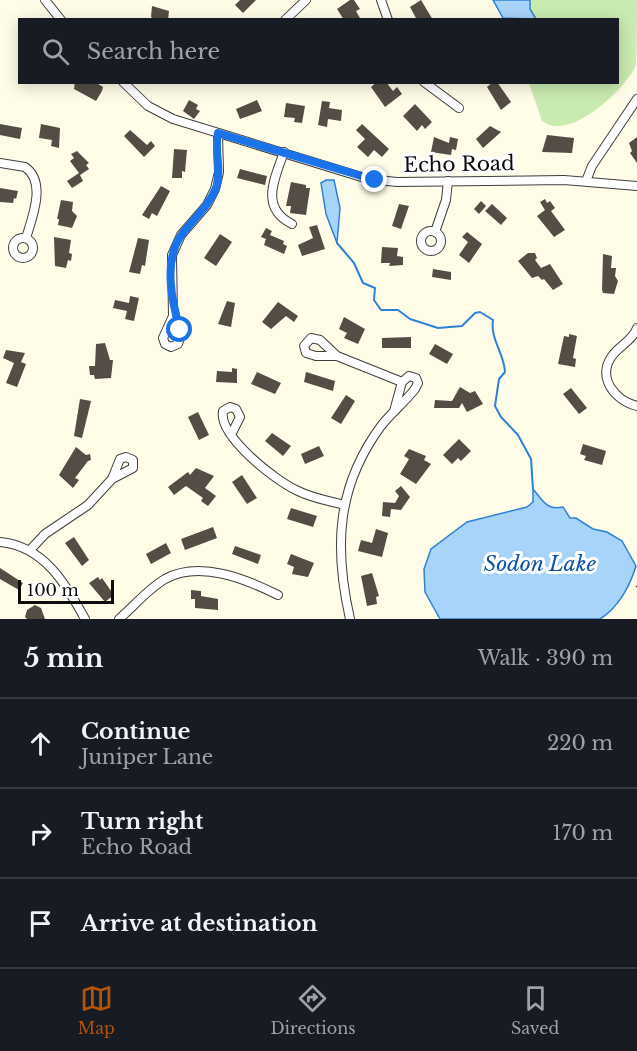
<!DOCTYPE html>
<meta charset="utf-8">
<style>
:root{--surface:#171b24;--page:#242831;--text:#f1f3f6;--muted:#9ea1a6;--line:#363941;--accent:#b45309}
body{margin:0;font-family:"Libre Baskerville",serif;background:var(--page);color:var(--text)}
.scale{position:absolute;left:18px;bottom:15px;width:96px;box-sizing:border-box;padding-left:6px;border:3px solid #0b0b0b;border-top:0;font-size:16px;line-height:21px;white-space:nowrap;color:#0b0b0b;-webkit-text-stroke:4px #fff;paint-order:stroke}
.stop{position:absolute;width:18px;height:18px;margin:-14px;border:4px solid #1a73e8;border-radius:50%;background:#fff}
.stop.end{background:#1a73e8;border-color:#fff;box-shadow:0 2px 6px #0008}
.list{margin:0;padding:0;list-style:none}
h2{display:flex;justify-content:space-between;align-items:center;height:78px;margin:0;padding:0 24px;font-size:26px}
h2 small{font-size:20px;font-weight:400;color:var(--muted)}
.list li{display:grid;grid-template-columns:39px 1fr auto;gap:18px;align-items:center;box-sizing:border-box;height:90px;padding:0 24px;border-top:2px solid var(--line)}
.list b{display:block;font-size:22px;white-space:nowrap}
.list p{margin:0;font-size:20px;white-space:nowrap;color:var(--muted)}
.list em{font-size:20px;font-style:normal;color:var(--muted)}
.icon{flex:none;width:33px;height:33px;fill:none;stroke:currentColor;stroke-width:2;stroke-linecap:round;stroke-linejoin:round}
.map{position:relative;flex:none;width:637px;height:619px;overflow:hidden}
.search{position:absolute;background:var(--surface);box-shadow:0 3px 15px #0003;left:18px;right:18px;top:18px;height:66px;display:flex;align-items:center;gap:15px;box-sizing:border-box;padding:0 21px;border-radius:0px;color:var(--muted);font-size:22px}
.sheet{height:348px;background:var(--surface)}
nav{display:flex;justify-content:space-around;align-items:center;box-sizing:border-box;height:84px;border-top:2px solid var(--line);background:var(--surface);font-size:16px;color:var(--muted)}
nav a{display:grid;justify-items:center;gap:3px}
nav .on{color:var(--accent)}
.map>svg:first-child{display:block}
.green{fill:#c9ebb0}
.water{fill:#a9d4fa;stroke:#2c82d6;stroke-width:1.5}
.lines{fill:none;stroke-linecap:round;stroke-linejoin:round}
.stream{stroke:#2c82d6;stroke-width:2}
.building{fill:#544d46}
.minor-casing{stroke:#3e3e3e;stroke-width:10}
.path{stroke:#2d2d2d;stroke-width:1.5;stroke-dasharray:6 3;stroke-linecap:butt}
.minor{stroke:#fff;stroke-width:8}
.route{stroke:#1a73e8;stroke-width:8}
.labels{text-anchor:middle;stroke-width:6;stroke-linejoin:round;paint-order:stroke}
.street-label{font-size:20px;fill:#0b0b0b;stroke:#fff}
.water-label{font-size:21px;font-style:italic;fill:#0d54a3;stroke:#fff}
</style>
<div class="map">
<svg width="637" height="619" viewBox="0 0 637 619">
<rect width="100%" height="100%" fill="#fffde8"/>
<!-- green -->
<path class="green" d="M530 0H637C637 13 637 55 636 65 626 89 569 143 542 121L529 83 618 82V20L536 19 530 9Z"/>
<!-- water -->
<g class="water">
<polygon points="493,0 530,0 530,9 536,19 503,18"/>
<polygon points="326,180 334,180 340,208 337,243 326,214 321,183"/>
<path d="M533 489C542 499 546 511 563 507L570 518H576L593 529 607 532 622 541 636 566C630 586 618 608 600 619H440L425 592 424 569 431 549 467 522 527 507 533 502Z"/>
</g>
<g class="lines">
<!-- stream -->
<path class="stream" d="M337 243 354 263 363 283 375 288 374 300 381 310H398L410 319 438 328 462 326 475 313 480 312 493 320C490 339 504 353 505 372L499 379 495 406 501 417 518 435 531 459 533 489"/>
</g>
<!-- building -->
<g class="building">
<polygon points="240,0 256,0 243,13 235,5"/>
<polygon points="350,0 354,0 360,9 356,11 361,20 344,20 337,9"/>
<polygon points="421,0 433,20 417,20 410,7"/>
<polygon points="152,6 169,11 168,20 155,20 151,17"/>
<polygon points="75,82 95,82 103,87 102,91 96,101 74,89"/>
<polygon points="377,82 386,82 393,91 397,87 402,94 385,107 371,87"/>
<polygon points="493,82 497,82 511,102 501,110 487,87"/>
<polygon points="189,100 198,105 196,109 200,111 194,119 183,111"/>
<polygon points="257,100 262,111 240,119 236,109"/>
<polygon points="322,101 330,102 329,108 342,110 341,121 328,119 327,127 318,125"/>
<polygon points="286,103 305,106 302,123 294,122 295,118 284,117"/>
<polygon points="415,104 432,122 425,129 422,125 417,131 403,116"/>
<polygon points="0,124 22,128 20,139 0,135"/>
<polygon points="41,124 60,128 59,148 51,146 52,140 39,138"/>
<polygon points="362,124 389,149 382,157 374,150 368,157 357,147 365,139 356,130"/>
<polygon points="490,126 501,132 483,148 476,139"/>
<polygon points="130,130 147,145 151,141 155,146 144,157 124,136"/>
<polygon points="547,135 574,138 572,153 542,152"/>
<polygon points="434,137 449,143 450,137 458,139 456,150 452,149 451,155 431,152"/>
<polygon points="637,137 637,163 630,153 632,151 629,143"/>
<polygon points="174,149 187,150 185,172 182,171 182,178 172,178"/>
<polygon points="77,151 89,163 86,165 89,169 80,175 83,181 72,188 67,181 79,173 70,161 74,158 71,154"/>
<polygon points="240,169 267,176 265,185 237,178"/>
<polygon points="291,182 306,185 306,188 310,188 306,215 290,213 291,206 286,206"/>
<polygon points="161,186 170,191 157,216 152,213 149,219 142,215"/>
<polygon points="0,188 18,191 16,199 14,198 13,203 0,202"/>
<polygon points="545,199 547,203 550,201 555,208 551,211 565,230 554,237 537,216 545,210 540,202"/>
<polygon points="61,200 73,202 72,211 77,216 72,228 58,225 59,219 57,219"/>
<polygon points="481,201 486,206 479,214 474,209"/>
<polygon points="399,204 409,206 401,229 392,226"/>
<polygon points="492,204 507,218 501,225 485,211"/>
<polygon points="317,225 325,249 302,256 298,245 313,238 309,227"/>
<polygon points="266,228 272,231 270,235 284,241 283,244 287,246 284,254 264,245 266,239 261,237"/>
<polygon points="467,232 482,244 469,263 459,255 468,242 462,237"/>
<polygon points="220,234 232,242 216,266 204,258"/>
<polygon points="54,237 71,240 69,253 72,254 71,261 68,260 66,268 55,266"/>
<polygon points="138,238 149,240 145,266 142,265 140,274 129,272"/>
<polygon points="382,247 398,248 397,256 403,257 403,265 389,266 390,263 381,263"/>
<polygon points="528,253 535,253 537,258 535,260 541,268 550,264 563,284 553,290 544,279 542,280 538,276 532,278 518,261"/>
<polygon points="603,254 612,256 611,268 616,268 615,276 618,281 614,294 603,293 602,290"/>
<polygon points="433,269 451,272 451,280 432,277"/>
<polygon points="130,296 139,298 134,321 125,319 127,311 113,308 115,300 129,303"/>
<polygon points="227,301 235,303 231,327 218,324"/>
<polygon points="278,302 298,316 294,322 286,316 271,329 262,322"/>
<polygon points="344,317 365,329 358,344 344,338 347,333 339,329"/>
<polygon points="569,334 577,336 573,358 576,359 575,367 558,364 564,336 569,337"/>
<polygon points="411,337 411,348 382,348 382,338"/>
<polygon points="105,343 110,360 113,360 111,378 95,379 94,375 90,375 89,366 95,366 96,344"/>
<polygon points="435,344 453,354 447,364 429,354"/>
<polygon points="6,350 25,353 21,362 26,364 17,387 6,383 14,363 3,358"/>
<polygon points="232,368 237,369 237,383 216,382 217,371 232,372"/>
<polygon points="257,372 281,383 275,394 251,384"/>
<polygon points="306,372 335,381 333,391 304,382"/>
<polygon points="460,387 470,393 475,391 483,404 467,412 462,403 459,408 434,408 435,400 452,401"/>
<polygon points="571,388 587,408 579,414 563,394"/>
<polygon points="346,395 355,401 341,424 331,418"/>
<polygon points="80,399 91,401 82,438 74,436"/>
<polygon points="198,412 209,435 199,440 188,417"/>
<polygon points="272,433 291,446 283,456 265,441"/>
<polygon points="459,439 471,451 461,461 458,458 452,464 443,455"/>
<polygon points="583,444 606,451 602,465 584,460 586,456 580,454"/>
<polygon points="319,446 324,456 305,464 301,454"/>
<polygon points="76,447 86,455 90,454 91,460 88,461 75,478 79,480 73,488 59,475"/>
<polygon points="409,449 426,456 424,460 431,464 416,484 400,474 409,459 404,456"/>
<polygon points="196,468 214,476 205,488 216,496 208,506 201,501 203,498 186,486 174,495 168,487 188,472 190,475"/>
<polygon points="242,475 257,498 247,504 232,482"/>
<polygon points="401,486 410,497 401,510 391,509 390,517 382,516 383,502 395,503 399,496 395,491"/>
<polygon points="291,508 317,516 313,527 287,519"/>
<polygon points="213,527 217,538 185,550 181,539"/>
<polygon points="376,529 388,533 382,557 358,551 361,540 372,543"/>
<polygon points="74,537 89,560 82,566 65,543"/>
<polygon points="166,543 171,553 151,564 146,554"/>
<polygon points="235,546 261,555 258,564 232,554"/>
<polygon points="291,554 314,563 308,577 292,574 294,567 287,564"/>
<polygon points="0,568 23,583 19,590 0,579"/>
<polygon points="372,573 379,596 376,597 377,604 367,606 361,576"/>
<polygon points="98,577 100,580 102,578 114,595 105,602 89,583"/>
<polygon points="191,590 201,591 201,596 218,599 218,610 195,608 195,599 191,599"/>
<polygon points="35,605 41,608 45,619 27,619 25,617 27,610"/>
</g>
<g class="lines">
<defs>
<g id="minor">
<polyline points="45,0 61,20"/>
<polyline points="381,0 388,20"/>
<polyline points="285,20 306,0"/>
<polyline points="123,82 148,106 173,119 368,179 397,182 564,180 637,186"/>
<polyline points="424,82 459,108"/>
<path d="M284 152C274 180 260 208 292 224"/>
<path d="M0 163 25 167C47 182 32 218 26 238"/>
<polyline points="586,181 592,166 637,99"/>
<circle cx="431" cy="241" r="10"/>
<polyline points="435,232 446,200 448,181"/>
<circle cx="23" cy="248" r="10"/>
<polyline points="173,316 180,338 178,344 171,347 165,344 163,338 173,316 172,255 181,235 207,205 215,189 219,172 218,133"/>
<path d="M637 328C633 340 619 346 612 356 596 378 616 401 637 406"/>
<polyline points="337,356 316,356 306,353 304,346 311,338 320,340 337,356 402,382"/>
<path d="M231 435 240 417 236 409 230 407 223 411C218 436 275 480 296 490 311 498 329 501 345 505"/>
<path d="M0 542C44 546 66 584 85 619"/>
<polyline points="30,550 45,534 88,505 112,479 133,468 133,460 126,457 120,459 112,479"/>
<path d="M119 619C134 606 148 589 165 579 200 560 246 579 278 595"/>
<path d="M350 619C334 548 336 487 381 426 391 413 404 403 415 389L418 383 416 378 409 376 402 382 394 411"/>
</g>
</defs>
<!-- minor casing -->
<use href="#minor" class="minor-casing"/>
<!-- path -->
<polyline class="path" points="636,586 637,587"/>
<!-- minor -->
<use href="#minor" class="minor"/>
</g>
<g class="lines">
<!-- route -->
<path class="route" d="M180 330C172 302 162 259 183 233 194 218 209 206 216 188 222 170 214 151 218 133L375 180"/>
</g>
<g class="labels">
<!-- street labels -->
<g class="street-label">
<text transform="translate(459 164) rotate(-1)" y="7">Echo Road</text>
</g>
<!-- water labels -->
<g class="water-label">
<text x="540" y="571">Sodon Lake</text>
</g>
</g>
</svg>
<div class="scale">100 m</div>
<div class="stop" style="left:180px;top:330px"></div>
<div class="stop end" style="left:375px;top:180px"></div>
<div class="search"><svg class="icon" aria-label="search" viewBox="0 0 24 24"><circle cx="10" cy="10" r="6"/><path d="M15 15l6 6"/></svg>Search here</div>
</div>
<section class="sheet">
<h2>5 min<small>Walk · 390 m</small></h2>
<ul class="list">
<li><svg class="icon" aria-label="ahead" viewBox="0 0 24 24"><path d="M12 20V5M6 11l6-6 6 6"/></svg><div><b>Continue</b><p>Juniper Lane</p></div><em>220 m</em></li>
<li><svg class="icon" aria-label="right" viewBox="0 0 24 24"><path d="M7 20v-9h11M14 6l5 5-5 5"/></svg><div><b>Turn right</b><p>Echo Road</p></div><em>170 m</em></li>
<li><svg class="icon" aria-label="arrive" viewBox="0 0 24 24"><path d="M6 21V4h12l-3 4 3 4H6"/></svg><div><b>Arrive at destination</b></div></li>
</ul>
</section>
<nav>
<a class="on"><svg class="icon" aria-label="map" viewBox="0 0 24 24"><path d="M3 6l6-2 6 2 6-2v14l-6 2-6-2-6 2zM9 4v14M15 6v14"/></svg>Map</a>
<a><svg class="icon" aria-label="directions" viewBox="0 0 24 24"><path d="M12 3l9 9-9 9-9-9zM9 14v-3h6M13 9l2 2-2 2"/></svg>Directions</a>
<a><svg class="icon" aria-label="saved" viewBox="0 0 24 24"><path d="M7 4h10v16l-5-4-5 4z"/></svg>Saved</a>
</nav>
